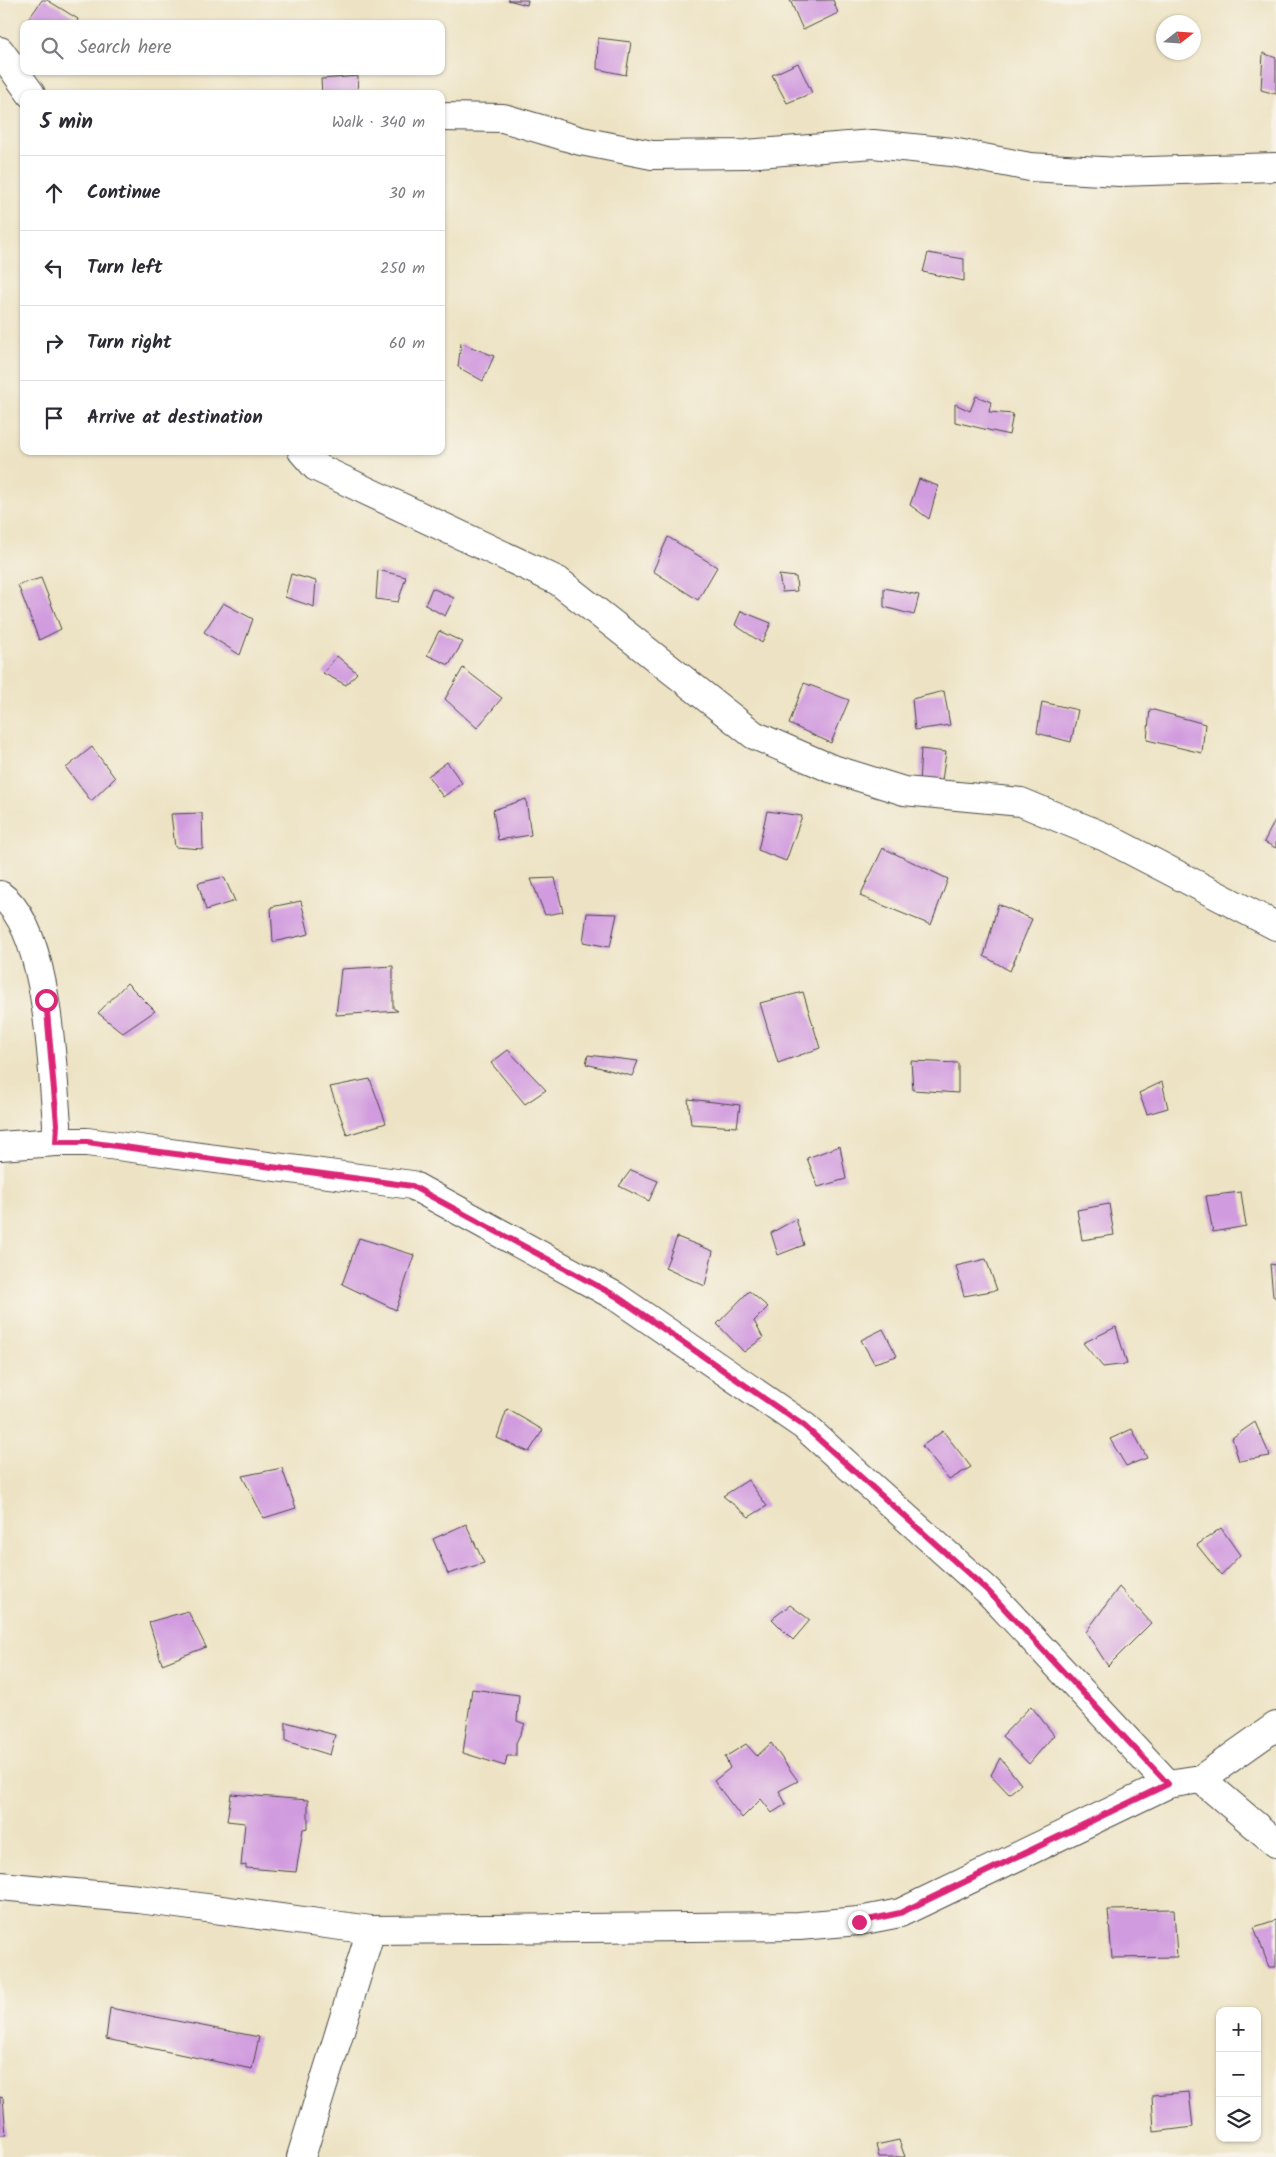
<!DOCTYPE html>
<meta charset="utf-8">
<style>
:root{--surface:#fff;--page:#f2f2f3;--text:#2b2b33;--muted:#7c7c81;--line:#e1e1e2}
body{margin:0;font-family:Kalam,sans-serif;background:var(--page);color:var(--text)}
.controls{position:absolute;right:15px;bottom:15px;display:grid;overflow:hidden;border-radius:10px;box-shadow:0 1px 4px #0004}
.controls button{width:45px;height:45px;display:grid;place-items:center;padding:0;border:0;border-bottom:1px solid var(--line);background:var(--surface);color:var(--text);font:25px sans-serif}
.compass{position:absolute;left:1156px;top:15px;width:45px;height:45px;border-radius:50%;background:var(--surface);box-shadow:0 1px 4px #0004;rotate:73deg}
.stop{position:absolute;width:15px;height:15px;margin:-11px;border:4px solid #db2777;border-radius:50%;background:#fff}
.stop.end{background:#db2777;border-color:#fff;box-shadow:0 1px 5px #0008}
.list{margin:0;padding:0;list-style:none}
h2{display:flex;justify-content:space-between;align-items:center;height:65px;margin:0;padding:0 20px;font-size:21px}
h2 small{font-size:16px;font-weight:400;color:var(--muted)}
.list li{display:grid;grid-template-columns:32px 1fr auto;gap:15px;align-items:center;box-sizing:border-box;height:75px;padding:0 20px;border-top:1px solid var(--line)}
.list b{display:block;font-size:19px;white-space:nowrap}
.list em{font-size:16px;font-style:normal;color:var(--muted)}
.icon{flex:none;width:28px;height:28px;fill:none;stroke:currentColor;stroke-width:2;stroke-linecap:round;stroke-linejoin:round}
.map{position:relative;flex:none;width:1276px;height:2157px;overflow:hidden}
.search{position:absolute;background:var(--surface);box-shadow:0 1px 4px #0004;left:20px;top:20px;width:425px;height:55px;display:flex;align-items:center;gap:12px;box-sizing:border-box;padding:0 18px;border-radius:10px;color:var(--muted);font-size:19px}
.panel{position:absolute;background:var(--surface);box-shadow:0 1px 4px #0004;left:20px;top:90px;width:425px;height:365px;border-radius:10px}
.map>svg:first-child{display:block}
.building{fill:#d19bdf}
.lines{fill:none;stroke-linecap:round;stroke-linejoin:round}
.street-casing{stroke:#484742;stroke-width:30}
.street{stroke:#fff;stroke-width:28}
.route{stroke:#db2777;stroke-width:6}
</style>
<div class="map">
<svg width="1276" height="2157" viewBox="0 0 1276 2157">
<rect width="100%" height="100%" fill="#f7f3e8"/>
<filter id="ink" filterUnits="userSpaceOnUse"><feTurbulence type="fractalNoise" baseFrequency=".02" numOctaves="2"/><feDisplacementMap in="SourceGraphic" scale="10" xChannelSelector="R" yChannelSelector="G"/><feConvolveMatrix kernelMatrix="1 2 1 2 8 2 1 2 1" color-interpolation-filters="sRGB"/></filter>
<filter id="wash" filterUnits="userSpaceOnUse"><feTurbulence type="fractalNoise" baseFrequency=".0096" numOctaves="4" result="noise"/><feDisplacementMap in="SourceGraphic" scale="20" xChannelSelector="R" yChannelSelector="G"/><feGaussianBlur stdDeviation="1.12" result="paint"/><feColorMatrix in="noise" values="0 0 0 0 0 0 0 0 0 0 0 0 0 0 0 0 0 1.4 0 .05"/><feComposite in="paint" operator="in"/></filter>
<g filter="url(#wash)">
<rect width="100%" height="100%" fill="#ede3c4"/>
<g id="blocks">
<!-- building -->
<g class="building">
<polygon points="42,0 47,0 78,19 76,24 26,23"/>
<polygon points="508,0 528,0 527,5"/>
<polygon points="790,0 833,0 838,13 803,30"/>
<polygon points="598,38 631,42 626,75 597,69"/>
<polygon points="1263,53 1276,58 1276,94 1261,90"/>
<polygon points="798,63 812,93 787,103 772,75"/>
<polygon points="358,76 357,94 322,94 321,79"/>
<polygon points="928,253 964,259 964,281 923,272"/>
<polygon points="461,343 494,356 483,381 458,367"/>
<polygon points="976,396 991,402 989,412 1013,414 1009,435 955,422 955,404 970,411"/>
<polygon points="919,479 938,486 929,519 910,505"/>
<polygon points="668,537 717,567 698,600 653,571"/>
<polygon points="378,570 406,577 398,602 376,599"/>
<polygon points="291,574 316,581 314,607 285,597"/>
<polygon points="779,575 796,577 797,591 782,592"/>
<polygon points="41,578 61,629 39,640 18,585"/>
<polygon points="432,588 454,598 445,616 425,605"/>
<polygon points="884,588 919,595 914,615 884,607"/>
<polygon points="223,603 253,619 240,655 204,632"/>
<polygon points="741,611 771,623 762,643 735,625"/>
<polygon points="439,631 463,642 449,665 427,655"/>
<polygon points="337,656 357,673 346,685 323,673"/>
<polygon points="463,668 502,698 477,728 445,699"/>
<polygon points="804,683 849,700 831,743 789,724"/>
<polygon points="944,691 950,725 915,730 912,699"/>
<polygon points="1042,702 1078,710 1071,742 1037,733"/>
<polygon points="1150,709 1205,724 1202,753 1147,740"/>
<polygon points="92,747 115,778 91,801 66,768"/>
<polygon points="921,749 946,752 941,788 919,784"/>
<polygon points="447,762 462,783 443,797 428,776"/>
<polygon points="526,799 531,835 498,840 493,810"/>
<polygon points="767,811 802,816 786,861 758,850"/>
<polygon points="202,813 203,849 175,847 171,814"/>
<polygon points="1276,818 1276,848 1264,842"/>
<polygon points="883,848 948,879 931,925 860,896"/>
<polygon points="224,877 235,901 206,910 198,883"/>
<polygon points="555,878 563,912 545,915 531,879"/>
<polygon points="301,901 309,934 273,942 271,907"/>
<polygon points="998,904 1032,919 1010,971 984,956"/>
<polygon points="587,913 617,914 610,947 583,942"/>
<polygon points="393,966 393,1008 398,1011 336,1015 341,969"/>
<polygon points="127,983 155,1011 123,1033 98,1013"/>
<polygon points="803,992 820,1048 778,1063 760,1003"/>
<polygon points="508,1050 546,1090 525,1104 491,1063"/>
<polygon points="588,1055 638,1061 632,1076 586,1064"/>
<polygon points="911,1061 958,1063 958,1093 913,1090"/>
<polygon points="370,1079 386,1123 347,1135 330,1087"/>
<polygon points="1162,1082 1168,1108 1147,1114 1139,1093"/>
<polygon points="688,1099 740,1105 737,1127 691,1124"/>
<polygon points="840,1146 846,1179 818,1187 807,1158"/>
<polygon points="631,1170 658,1181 649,1201 619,1186"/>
<polygon points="1241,1192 1246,1226 1213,1232 1206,1196"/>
<polygon points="1109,1204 1114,1235 1082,1240 1077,1210"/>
<polygon points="796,1219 804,1245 778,1255 771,1233"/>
<polygon points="677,1237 713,1251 705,1286 665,1268"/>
<polygon points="359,1238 414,1255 396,1310 342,1284"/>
<polygon points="986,1259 997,1290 964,1296 956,1266"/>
<polygon points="1270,1264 1276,1265 1276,1298 1273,1296"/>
<polygon points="749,1291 768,1307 754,1321 763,1338 744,1352 717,1324"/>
<polygon points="1116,1327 1127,1364 1103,1367 1083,1343"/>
<polygon points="883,1329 897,1356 874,1363 861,1340"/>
<polygon points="507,1409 543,1430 529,1452 497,1438"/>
<polygon points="1255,1422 1270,1456 1239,1461 1232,1438"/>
<polygon points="1132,1429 1147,1458 1126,1466 1110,1439"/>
<polygon points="943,1431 971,1467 949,1480 922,1446"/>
<polygon points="282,1468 296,1508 264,1518 242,1476"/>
<polygon points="748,1480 767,1506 749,1517 723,1496"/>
<polygon points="466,1524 484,1563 448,1574 433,1539"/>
<polygon points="1221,1528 1240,1555 1221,1575 1197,1545"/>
<polygon points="1119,1587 1151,1623 1108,1666 1086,1632"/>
<polygon points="790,1605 810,1620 793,1640 772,1619"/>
<polygon points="188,1611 206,1647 162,1664 149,1622"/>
<polygon points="472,1689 519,1695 517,1721 525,1724 516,1743 516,1756 507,1756 505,1766 463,1753"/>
<polygon points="1031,1706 1054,1735 1029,1764 1002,1736"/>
<polygon points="286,1722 335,1735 330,1755 286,1741"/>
<polygon points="771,1743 798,1781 779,1791 786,1804 772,1813 761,1799 742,1818 714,1781 730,1768 725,1757 746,1744 757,1756"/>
<polygon points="1000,1758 1021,1784 1009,1794 991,1775"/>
<polygon points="231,1794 308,1800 308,1828 303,1829 296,1872 246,1868 246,1865 241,1866 245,1823 227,1821"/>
<polygon points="1174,1909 1177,1957 1112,1958 1108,1910"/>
<polygon points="1276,1920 1276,1967 1269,1967 1254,1927"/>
<polygon points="110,2008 259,2037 252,2069 106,2039"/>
<polygon points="1189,2092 1193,2127 1154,2132 1152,2095"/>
<polygon points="0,2097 3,2098 6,2135 0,2135"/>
<polygon points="899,2140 905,2157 879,2157 876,2145"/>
</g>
</g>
</g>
<g filter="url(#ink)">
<use href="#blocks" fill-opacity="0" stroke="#484742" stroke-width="1"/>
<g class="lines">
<defs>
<g id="street">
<polyline points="0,51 31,94"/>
<polyline points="441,117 503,118 581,141 652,155 746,154 873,144 952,152 1030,167 1119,172 1276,167"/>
<polyline points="302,451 316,467 558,581 754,735 830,768 904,791 1021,802 1105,837 1276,926"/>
<path d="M0 895C49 928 52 1068 57 1124L56 1142H87L412 1185 615 1296 804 1426 988 1591 1168 1784"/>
<polyline points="0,1146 56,1142"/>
<polyline points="1201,1779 1276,1843"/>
<polyline points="0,1886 139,1899 371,1930"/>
<polyline points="301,2157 371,1930 799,1926 859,1921 900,1913 1168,1784 1201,1779 1276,1726"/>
</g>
</defs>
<!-- street casing -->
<use href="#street" class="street-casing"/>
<!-- street -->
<use href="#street" class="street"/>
</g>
</g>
<g class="lines" filter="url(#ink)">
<!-- route -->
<polyline class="route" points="46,1000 57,1124 56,1142 87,1142 412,1186 616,1296 804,1426 988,1591 1168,1784 900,1913 859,1922"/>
</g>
</svg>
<div class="controls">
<button>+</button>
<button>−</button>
<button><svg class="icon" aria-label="layers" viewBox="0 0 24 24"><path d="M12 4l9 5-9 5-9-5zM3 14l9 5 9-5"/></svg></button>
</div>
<svg class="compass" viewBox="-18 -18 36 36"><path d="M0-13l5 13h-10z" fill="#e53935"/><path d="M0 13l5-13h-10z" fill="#7c7c81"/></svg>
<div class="stop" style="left:46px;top:1000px"></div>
<div class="stop end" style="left:859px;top:1922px"></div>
<div class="search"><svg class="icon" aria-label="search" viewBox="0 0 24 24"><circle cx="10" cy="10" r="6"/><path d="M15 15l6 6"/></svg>Search here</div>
<section class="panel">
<h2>5 min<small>Walk · 340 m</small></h2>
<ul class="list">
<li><svg class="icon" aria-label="ahead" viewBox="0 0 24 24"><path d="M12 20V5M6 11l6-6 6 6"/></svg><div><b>Continue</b></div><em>30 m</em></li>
<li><svg class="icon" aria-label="left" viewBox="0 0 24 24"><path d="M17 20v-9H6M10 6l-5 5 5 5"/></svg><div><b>Turn left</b></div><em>250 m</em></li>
<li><svg class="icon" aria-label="right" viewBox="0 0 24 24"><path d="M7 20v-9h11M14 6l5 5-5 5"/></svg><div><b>Turn right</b></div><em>60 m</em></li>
<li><svg class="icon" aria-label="arrive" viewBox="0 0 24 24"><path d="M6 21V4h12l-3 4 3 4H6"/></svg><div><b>Arrive at destination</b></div></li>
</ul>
</section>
</div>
